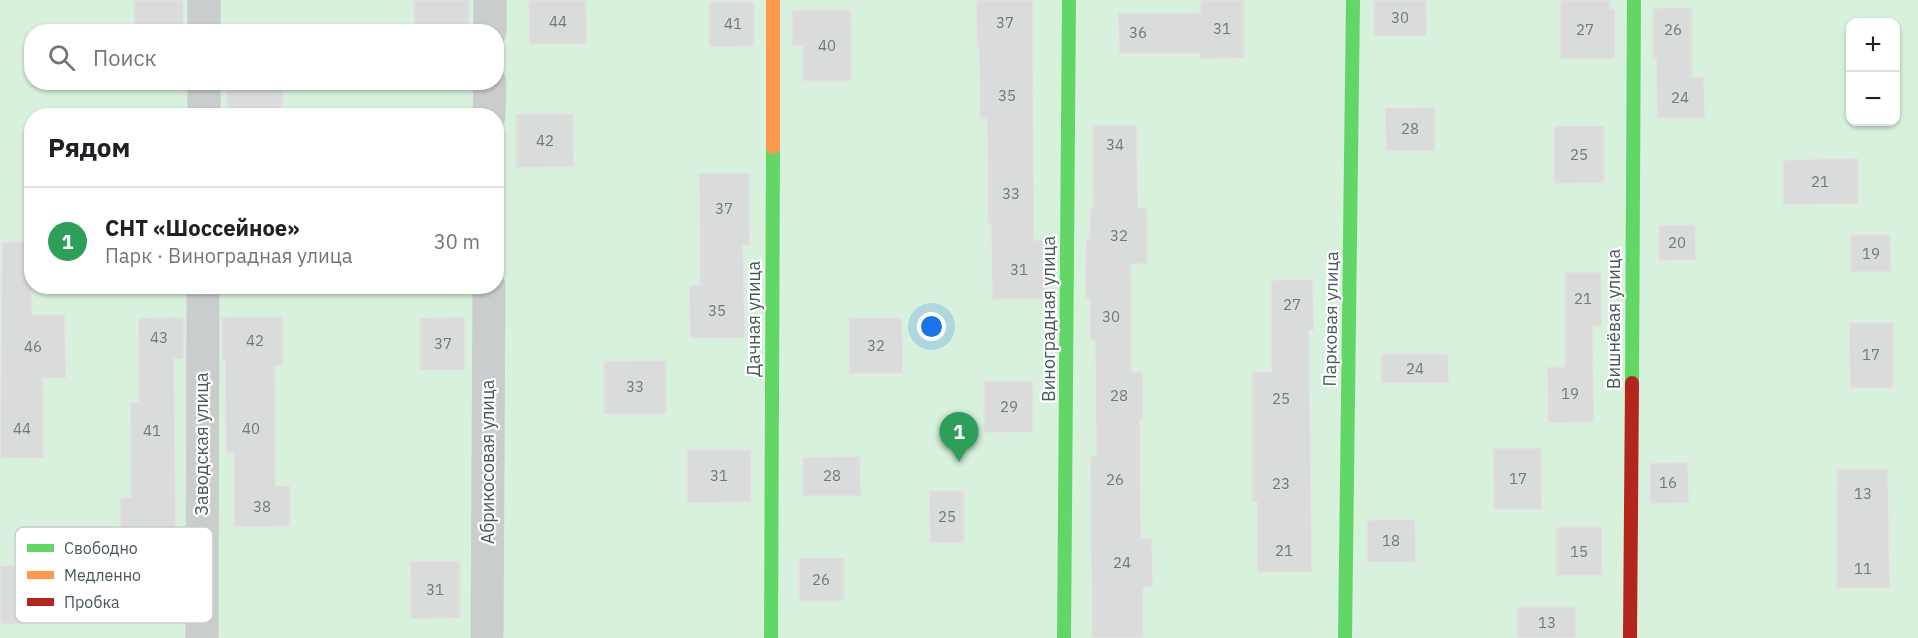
<!DOCTYPE html>
<html lang="ru">
<meta charset="utf-8">
<style>
:root{--surface:#fff;--page:#f2f2f2;--text:#202124;--muted:#757577;--line:#e0e0e0;--accent:#1a73e8}
body{margin:0;font-family:"IBM Plex Sans",sans-serif;background:var(--page);color:var(--text)}
.controls{position:absolute;right:18px;top:18px;display:grid;overflow:hidden;border-radius:12px;box-shadow:0 2px 4px #0004}
.controls button{width:54px;height:54px;display:grid;place-items:center;padding:0;border:0;border-bottom:2px solid var(--line);background:var(--surface);color:var(--text);font:30px sans-serif}
.you{position:absolute;left:932px;top:327px;width:21px;height:21px;margin:-15px;border:4px solid #fff;border-radius:50%;background:#1a73e8;box-shadow:0 0 0 9px #1a73e833}
.badge{display:grid;place-items:center;width:39px;height:39px;border-radius:50%;background:var(--accent);color:#fff;font-size:20px;font-weight:700}
.pin{position:absolute;translate:-50% -50px;filter:drop-shadow(0 2px 3px #0008)}
.pin::after{content:'';position:absolute;top:32px;width:21px;height:18px;background:inherit;clip-path:polygon(0 0,100% 0,50% 100%)}
.list{margin:0;padding:0;list-style:none}
h2{display:flex;justify-content:space-between;align-items:center;height:78px;margin:0;padding:0 24px;font-size:26px}
h2 small{font-size:20px;font-weight:400;color:var(--muted)}
.list li{display:grid;grid-template-columns:39px 1fr auto;gap:18px;align-items:center;box-sizing:border-box;height:108px;padding:0 24px;border-top:2px solid var(--line)}
.list b{display:block;font-size:22px;white-space:nowrap}
.list p{margin:0;font-size:20px;white-space:nowrap;color:var(--muted)}
.list em{font-size:20px;font-style:normal;color:var(--muted)}
.icon{flex:none;width:33px;height:33px;fill:none;stroke:currentColor;stroke-width:2;stroke-linecap:round;stroke-linejoin:round}
.map{position:relative;flex:none;width:1918px;height:638px;overflow:hidden}
.search{position:absolute;background:var(--surface);box-shadow:0 2px 4px #0004;left:24px;top:24px;width:480px;height:66px;display:flex;align-items:center;gap:15px;box-sizing:border-box;padding:0 21px;border-radius:24px;color:var(--muted);font-size:22px}
.panel{position:absolute;background:var(--surface);box-shadow:0 2px 4px #0004;left:24px;top:108px;width:480px;height:186px;border-radius:24px}
.map>svg:first-child{display:block}
.green{fill:#d7f1dd;fill-rule:evenodd}
.building{fill:#dadbdb;stroke:#e4e4e5;stroke-width:1.5}
.lines{fill:none;stroke-linecap:round;stroke-linejoin:round}
.street{stroke:#cacdce;stroke-width:33}
.fast{stroke:#63d668;stroke-width:14}
.slow{stroke:#ff974d;stroke-width:14}
.jam{stroke:#b3261e;stroke-width:14}
.labels{text-anchor:middle;stroke-width:4.5;stroke-linejoin:round;paint-order:stroke}
.number-label{font-size:15px;fill:#6e7a7f}
.street-label{font-size:18px;fill:#49585f;stroke:#fff}
.key{fill:#fff;stroke:#c8cdcf;stroke-width:1.5}
.key-label{font-size:16px;fill:#49585f}
</style>
<div class="map">
<svg width="1918" height="638" viewBox="0 0 1918 638">
<rect width="100%" height="100%" fill="#f3f2f2"/>
<!-- green -->
<path class="green" d="M0 0H1918V638H0ZM1850 22H1896V122H1850ZM32 32H496V82H32ZM32 116H496V286H32Z"/>
<!-- building -->
<g class="building">
<polygon points="134,0 183,0 184,32 134,32"/>
<rect x="414" y="0" width="55" height="32"/>
<polygon points="529,0 586,0 587,44 529,44"/>
<polygon points="976,0 1033,0 1034,240 1048,240 1048,299 992,300 991,224 988,224 987,119 980,119 979,47 977,47"/>
<polygon points="1200,0 1244,0 1244,58 1200,59 1200,53 1119,54 1118,13 1200,13"/>
<polygon points="1374,0 1426,0 1427,36 1374,36"/>
<polygon points="1560,0 1610,0 1610,9 1615,9 1615,59 1560,59"/>
<polygon points="709,2 754,2 754,46 709,47"/>
<polygon points="1692,7 1692,77 1704,77 1705,118 1657,118 1656,59 1652,59 1653,8"/>
<polygon points="792,10 851,10 852,81 803,81 803,46 792,46"/>
<rect x="227" y="82" width="56" height="34"/>
<polygon points="1435,107 1435,151 1386,151 1385,108"/>
<polygon points="516,114 573,114 574,167 516,168"/>
<polygon points="1092,125 1137,125 1138,208 1147,207 1148,264 1131,264 1132,372 1143,372 1143,420 1140,420 1141,538 1152,538 1153,587 1143,587 1143,638 1092,638 1090,456 1096,456 1095,340 1090,340 1090,299 1085,299 1086,239 1090,239 1090,208 1093,208"/>
<polygon points="1554,126 1604,126 1604,183 1554,184"/>
<polygon points="1858,158 1858,204 1783,205 1783,160"/>
<polygon points="699,173 749,173 750,245 743,245 745,338 690,338 689,285 700,285"/>
<polygon points="1659,225 1695,225 1696,260 1659,261"/>
<polygon points="1890,234 1891,272 1851,272 1851,235"/>
<polygon points="2,242 32,242 32,315 65,315 66,378 43,378 44,458 0,458"/>
<polygon points="1565,272 1601,272 1602,326 1593,326 1594,422 1548,423 1547,367 1565,367"/>
<polygon points="1313,279 1314,330 1309,330 1312,572 1257,572 1257,502 1252,502 1252,372 1271,372 1271,280"/>
<polygon points="283,316 283,366 275,366 276,486 290,486 290,526 234,527 234,453 226,453 225,359 222,359 222,317"/>
<polygon points="184,317 184,359 174,359 176,543 120,544 120,498 131,497 130,402 139,402 138,318"/>
<polygon points="465,317 465,370 420,370 420,318"/>
<polygon points="849,318 902,318 903,373 849,374"/>
<polygon points="1893,322 1893,388 1850,388 1849,323"/>
<polygon points="1381,354 1448,354 1449,383 1381,383"/>
<polygon points="666,360 666,414 604,414 604,361"/>
<polygon points="984,381 1033,381 1033,432 984,433"/>
<polygon points="1493,448 1541,448 1542,509 1494,510"/>
<polygon points="687,450 751,450 751,502 687,503"/>
<polygon points="860,456 861,496 803,496 803,457"/>
<polygon points="1688,462 1689,503 1650,504 1650,463"/>
<polygon points="1837,469 1888,469 1890,588 1836,588"/>
<polygon points="929,491 964,491 964,543 930,543"/>
<polygon points="1415,519 1416,562 1367,562 1367,520"/>
<rect x="1556" y="527" width="46" height="49"/>
<rect x="799" y="558" width="45" height="43"/>
<polygon points="410,561 460,561 460,618 411,619"/>
<polygon points="0,566 32,566 33,624 0,624"/>
<rect x="1517" y="607" width="59" height="31"/>
</g>
<g class="lines">
<!-- street -->
<g class="street">
<polyline points="204,32 204,0"/>
<polyline points="490,32 490,0"/>
<polyline points="204,116 204,82"/>
<polyline points="489,116 490,82"/>
<polyline points="202,638 203,286"/>
<polyline points="487,638 489,286"/>
</g>
<!-- fast -->
<g class="fast">
<polyline points="1632,383 1634,0"/>
<polyline points="771,638 773,147"/>
<polyline points="1064,638 1069,0"/>
<polyline points="1345,638 1353,0"/>
</g>
<!-- slow -->
<polyline class="slow" points="773,147 773,0"/>
<!-- jam -->
<polyline class="jam" points="1630,638 1632,383"/>
</g>
<g class="labels">
<!-- number labels -->
<g class="number-label">
<text x="1400" y="23">30</text>
<text x="558" y="27">44</text>
<text x="1005" y="28">37</text>
<text x="733" y="29">41</text>
<text x="1222" y="34">31</text>
<text x="1585" y="35">27</text>
<text x="1673" y="35">26</text>
<text x="1138" y="38">36</text>
<text x="827" y="51">40</text>
<text x="1007" y="101">35</text>
<text x="1680" y="103">24</text>
<text x="1410" y="134">28</text>
<text x="545" y="146">42</text>
<text x="1115" y="150">34</text>
<text x="1579" y="160">25</text>
<text x="1820" y="187">21</text>
<text x="1011" y="199">33</text>
<text x="724" y="214">37</text>
<text x="1119" y="241">32</text>
<text x="1677" y="248">20</text>
<text x="1871" y="259">19</text>
<text x="1019" y="275">31</text>
<text x="1583" y="304">21</text>
<text x="1292" y="310">27</text>
<text x="717" y="316">35</text>
<text x="1111" y="322">30</text>
<text x="159" y="343">43</text>
<text x="255" y="346">42</text>
<text x="443" y="349">37</text>
<text x="876" y="351">32</text>
<text x="33" y="352">46</text>
<text x="1871" y="360">17</text>
<text x="1415" y="374">24</text>
<text x="635" y="392">33</text>
<text x="1570" y="399">19</text>
<text x="1119" y="401">28</text>
<text x="1281" y="404">25</text>
<text x="1009" y="412">29</text>
<text x="22" y="434">44</text>
<text x="251" y="434">40</text>
<text x="152" y="436">41</text>
<text x="719" y="481">31</text>
<text x="832" y="481">28</text>
<text x="1518" y="484">17</text>
<text x="1115" y="485">26</text>
<text x="1668" y="488">16</text>
<text x="1281" y="489">23</text>
<text x="1863" y="499">13</text>
<text x="262" y="512">38</text>
<text x="947" y="522">25</text>
<text x="1391" y="546">18</text>
<text x="1284" y="556">21</text>
<text x="1579" y="557">15</text>
<text x="1122" y="568">24</text>
<text x="1863" y="574">11</text>
<text x="821" y="585">26</text>
<text x="435" y="595">31</text>
<text x="1547" y="628">13</text>
</g>
<!-- street labels -->
<g class="street-label">
<text transform="translate(754 319) rotate(-90)" y="6">Дачная улица</text>
<text transform="translate(1049 319) rotate(-90)" y="6">Виноградная улица</text>
<text transform="translate(1331 319) rotate(-89)" y="6">Парковая улица</text>
<text transform="translate(1614 319) rotate(-90)" y="6">Вишнёвая улица</text>
<text transform="translate(202 444) rotate(-90)" y="6">Заводская улица</text>
<text transform="translate(488 462) rotate(-90)" y="6">Абрикосовая улица</text>
</g>
</g>
<!-- legend -->
<rect x="15" y="527" width="198" height="96" rx="9" class="key"/>
<rect x="27" y="544" width="27" height="8" fill="#63d668"/>
<rect x="27" y="571" width="27" height="8" fill="#ff974d"/>
<rect x="27" y="598" width="27" height="8" fill="#b3261e"/>
<g class="key-label">
<text x="64" y="554">Свободно</text>
<text x="64" y="581">Медленно</text>
<text x="64" y="608">Пробка</text>
</g>
</svg>
<div class="controls">
<button>+</button>
<button>−</button>
</div>
<div class="you"></div>
<div class="pin badge" style="left:959px;top:462px;background:#2e9e5b">1</div>
<div class="search"><svg class="icon" aria-label="search" viewBox="0 0 24 24"><circle cx="10" cy="10" r="6"/><path d="M15 15l6 6"/></svg>Поиск</div>
<section class="panel">
<h2>Рядом<small></small></h2>
<ul class="list">
<li><span class="badge" style="background:#2e9e5b">1</span><div><b>СНТ «Шоссейное»</b><p>Парк · Виноградная улица</p></div><em>30 m</em></li>
</ul>
</section>
</div>
